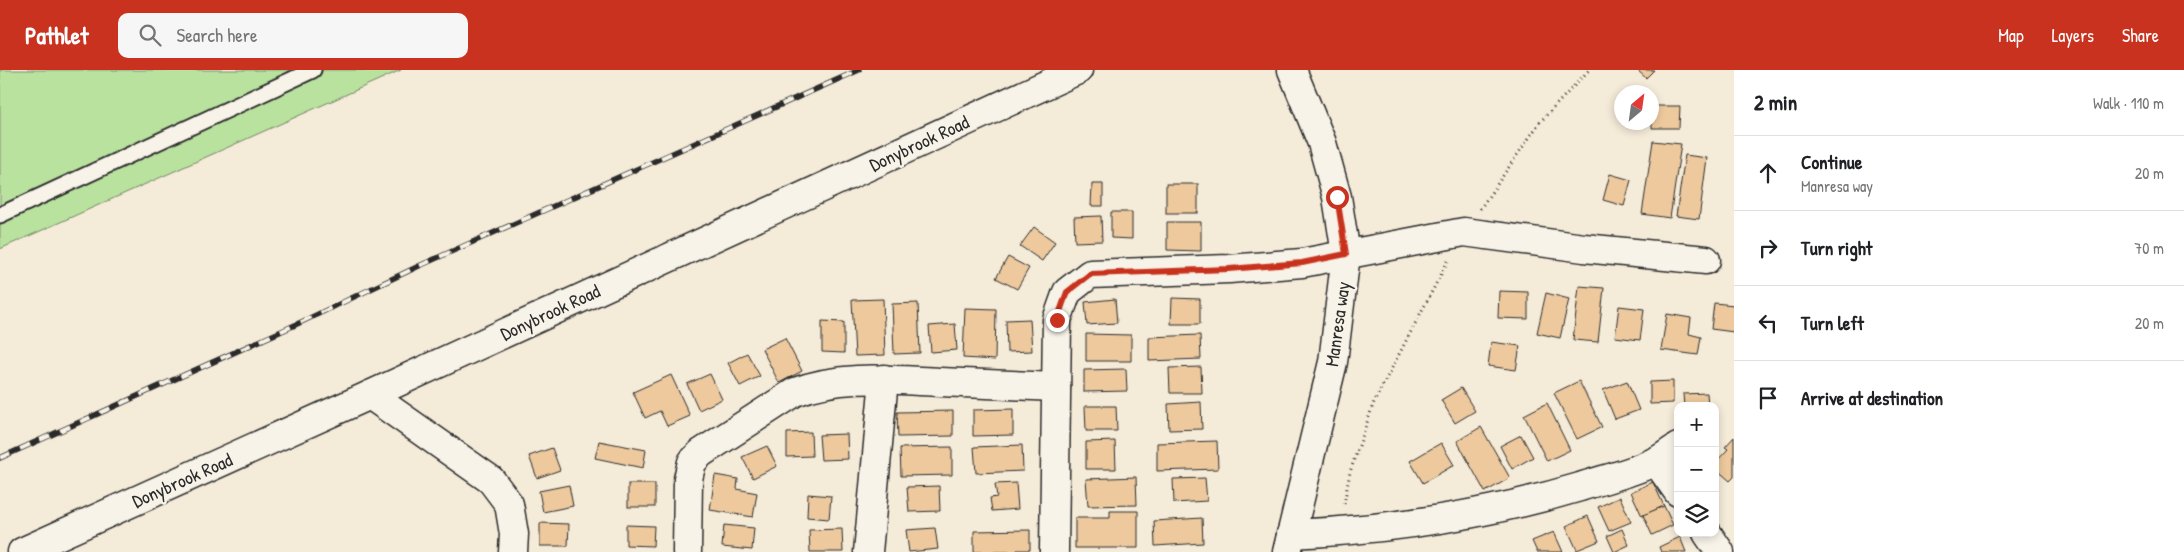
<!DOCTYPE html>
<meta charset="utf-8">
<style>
:root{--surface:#fff;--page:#f6f6f6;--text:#202124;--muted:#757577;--line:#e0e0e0;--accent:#c8321e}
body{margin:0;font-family:"Patrick Hand",sans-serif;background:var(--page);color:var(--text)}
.controls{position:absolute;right:15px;bottom:15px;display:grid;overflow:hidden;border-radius:10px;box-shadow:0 2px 8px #0003}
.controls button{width:45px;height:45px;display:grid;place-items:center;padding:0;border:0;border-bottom:1px solid var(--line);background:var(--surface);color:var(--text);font:25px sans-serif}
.compass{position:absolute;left:1614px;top:15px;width:45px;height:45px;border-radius:50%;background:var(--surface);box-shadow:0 2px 8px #0003;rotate:29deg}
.stop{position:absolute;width:15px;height:15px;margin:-11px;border:4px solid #c8321e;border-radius:50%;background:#fff}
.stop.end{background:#c8321e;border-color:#fff;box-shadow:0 1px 5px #0008}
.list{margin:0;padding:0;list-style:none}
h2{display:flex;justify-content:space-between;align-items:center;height:65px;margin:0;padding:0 20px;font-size:21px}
h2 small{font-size:16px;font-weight:400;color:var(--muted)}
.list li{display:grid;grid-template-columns:32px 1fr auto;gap:15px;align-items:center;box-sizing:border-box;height:75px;padding:0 20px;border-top:1px solid var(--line)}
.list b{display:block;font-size:19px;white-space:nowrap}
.list p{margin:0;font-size:16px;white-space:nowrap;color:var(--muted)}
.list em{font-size:16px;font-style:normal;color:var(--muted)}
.icon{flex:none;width:28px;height:28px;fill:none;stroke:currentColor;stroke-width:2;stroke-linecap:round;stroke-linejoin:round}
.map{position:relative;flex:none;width:1734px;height:482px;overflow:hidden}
header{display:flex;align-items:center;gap:30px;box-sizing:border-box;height:70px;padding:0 25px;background:var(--accent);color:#fff}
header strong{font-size:24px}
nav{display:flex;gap:28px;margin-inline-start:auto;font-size:18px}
.search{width:350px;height:45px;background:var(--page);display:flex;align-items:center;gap:12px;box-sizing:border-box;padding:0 18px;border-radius:10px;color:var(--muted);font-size:19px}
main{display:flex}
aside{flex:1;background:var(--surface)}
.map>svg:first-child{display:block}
.green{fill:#b9e29e;stroke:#728664}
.building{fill:#edc99d;stroke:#2b2b2b}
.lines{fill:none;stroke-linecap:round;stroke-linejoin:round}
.lane-casing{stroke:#2b2b2b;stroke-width:19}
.street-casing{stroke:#2b2b2b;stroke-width:31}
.secondary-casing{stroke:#2b2b2b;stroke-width:31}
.path{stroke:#2b2b2b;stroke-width:3;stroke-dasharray:1 4;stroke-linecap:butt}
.lane{stroke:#f7f3e8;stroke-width:15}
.street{stroke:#f7f3e8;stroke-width:28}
.secondary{stroke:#f7f3e8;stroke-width:28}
.rail-casing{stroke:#2b2b2b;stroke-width:5.5}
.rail{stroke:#f7f3e8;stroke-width:4;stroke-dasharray:11;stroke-linecap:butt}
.route{stroke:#c8321e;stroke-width:6}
.labels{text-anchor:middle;stroke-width:5;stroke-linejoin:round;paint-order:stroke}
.street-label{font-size:19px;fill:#2b2b2b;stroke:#f7f3e8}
</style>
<header>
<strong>Pathlet</strong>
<div class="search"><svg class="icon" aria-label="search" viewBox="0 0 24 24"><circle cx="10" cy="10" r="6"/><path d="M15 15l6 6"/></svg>Search here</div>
<nav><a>Map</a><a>Layers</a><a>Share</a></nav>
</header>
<main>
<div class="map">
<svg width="1734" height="482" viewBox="0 0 1734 482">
<rect width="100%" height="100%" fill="#f5ebd9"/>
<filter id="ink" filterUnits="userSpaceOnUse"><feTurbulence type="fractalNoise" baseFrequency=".02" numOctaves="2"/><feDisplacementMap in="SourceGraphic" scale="10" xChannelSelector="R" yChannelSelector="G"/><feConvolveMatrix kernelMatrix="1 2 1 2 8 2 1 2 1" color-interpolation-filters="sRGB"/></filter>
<g filter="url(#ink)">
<!-- green -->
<polygon class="green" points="0,0 401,0 0,179"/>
<!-- building -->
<g class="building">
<polygon points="1637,0 1654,0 1646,8"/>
<polygon points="1652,36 1680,36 1679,58 1652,58"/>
<polygon points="1653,71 1681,74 1670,148 1642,144"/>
<polygon points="1685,85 1707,88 1699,149 1676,146"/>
<polygon points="1610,104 1631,110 1624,136 1603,130"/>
<polygon points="1092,114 1103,114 1103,136 1091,136"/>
<rect x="1166" y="114" width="32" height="29"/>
<polygon points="1111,142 1132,142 1132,169 1111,168"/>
<polygon points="1101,146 1102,171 1075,172 1074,147"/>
<polygon points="1167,152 1201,152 1201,181 1167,180"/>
<polygon points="1034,157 1055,172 1042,191 1020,176"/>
<polygon points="1008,187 1029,198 1017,219 996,208"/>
<polygon points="1579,216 1604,218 1598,272 1573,270"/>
<polygon points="1499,221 1528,222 1528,249 1498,248"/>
<polygon points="1546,223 1569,229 1560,268 1537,263"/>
<polygon points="1172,228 1200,229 1200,254 1171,254"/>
<polygon points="883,229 885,285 855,286 852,230"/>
<polygon points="1115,229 1117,253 1087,255 1085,232"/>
<polygon points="918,233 920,283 894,284 892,234"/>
<polygon points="1714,233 1734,235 1734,262 1711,259"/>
<polygon points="1619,236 1644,239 1640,270 1615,267"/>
<polygon points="965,238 996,239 995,290 963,288"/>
<polygon points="1667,244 1691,248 1689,264 1701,267 1698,285 1661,280"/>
<polygon points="1030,249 1032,281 1007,282 1006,250"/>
<polygon points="822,251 844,252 844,283 822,282"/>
<polygon points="955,254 957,280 931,282 929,256"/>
<polygon points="1086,264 1131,265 1131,291 1086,291"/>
<polygon points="1200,265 1201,289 1149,291 1149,267"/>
<polygon points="785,268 802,301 779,313 762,279"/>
<polygon points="1491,272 1520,276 1516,300 1488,296"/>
<polygon points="747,283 760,306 740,316 728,293"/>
<polygon points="1201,297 1202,323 1170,323 1169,298"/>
<polygon points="1126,299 1127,321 1084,322 1084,300"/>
<polygon points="710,304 722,329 699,340 687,314"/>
<polygon points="671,305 690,346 667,356 660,341 645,348 633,322"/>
<polygon points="1579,311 1602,357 1577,369 1554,323"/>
<polygon points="1627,311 1639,340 1615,349 1603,320"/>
<polygon points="1673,311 1673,333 1650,334 1650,312"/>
<polygon points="1461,318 1475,341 1455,353 1441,330"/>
<polygon points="1707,323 1708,336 1684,336 1683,324"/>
<polygon points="1201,332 1202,359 1169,360 1168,334"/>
<polygon points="1547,333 1570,380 1547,391 1524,345"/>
<polygon points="1085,336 1116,336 1117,361 1086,361"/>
<polygon points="1013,339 1013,365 973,366 973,340"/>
<polygon points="953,341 953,366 898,367 897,342"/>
<polygon points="1481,357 1510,408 1485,422 1457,371"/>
<polygon points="811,362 812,386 787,387 787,363"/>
<polygon points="847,364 848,389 821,390 819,365"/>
<polygon points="1521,365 1533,387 1512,399 1500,376"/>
<polygon points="1734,367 1734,407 1730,411 1715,398 1715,393 1728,379 1725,377"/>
<polygon points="599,371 646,380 643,398 595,388"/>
<polygon points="1115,371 1116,399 1086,399 1086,372"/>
<polygon points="1217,371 1218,399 1157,401 1157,373"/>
<polygon points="1441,373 1454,395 1423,413 1410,391"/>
<polygon points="1022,375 1023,401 976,403 974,377"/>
<polygon points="767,376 777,396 753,408 742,387"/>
<polygon points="952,377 952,405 901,406 900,378"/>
<polygon points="552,378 560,400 537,408 529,386"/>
<polygon points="715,405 738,409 737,419 757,423 753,447 710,440"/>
<polygon points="1136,407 1137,435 1088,436 1086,409"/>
<polygon points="1205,408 1207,431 1174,433 1173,409"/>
<polygon points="1653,412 1664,436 1642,446 1631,422"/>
<polygon points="1016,413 1018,439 992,441 990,428 997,427 995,414"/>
<rect x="628" y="414" width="27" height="23"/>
<polygon points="569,415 573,436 543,442 539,421"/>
<polygon points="939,416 940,441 909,442 907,417"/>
<polygon points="808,424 831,426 829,449 807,447"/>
<polygon points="1620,427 1631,452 1609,461 1598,437"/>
<polygon points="1664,436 1673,455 1652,465 1643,445"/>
<polygon points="1110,441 1138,441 1138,478 1075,478 1075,448 1110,448"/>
<polygon points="1588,446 1599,471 1577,480 1566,456"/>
<polygon points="1202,448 1203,473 1155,476 1154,451"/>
<polygon points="540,453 569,454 568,476 540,476"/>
<polygon points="626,455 654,456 653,476 626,475"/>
<polygon points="724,455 754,458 752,480 722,477"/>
<polygon points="935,458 938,479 909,482 906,460"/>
<polygon points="842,459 843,482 810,482 809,460"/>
<polygon points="1622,459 1629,475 1614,482 1607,466"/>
<polygon points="1030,460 1030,480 1017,480 1017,482 974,482 974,461"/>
<polygon points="1554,462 1563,482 1537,482 1532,471"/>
<polygon points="1680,467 1686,482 1661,482 1659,477"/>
</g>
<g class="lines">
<defs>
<polyline id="lane" points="0,145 313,0"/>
<g id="street">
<polyline points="370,325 491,410 509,434 514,464 513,482"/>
<polyline points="1656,391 1678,422"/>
<polyline points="1707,463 1720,482"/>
<path d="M1291 464C1388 460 1486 445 1580 417 1604 409 1632 403 1656 391 1663 388 1671 381 1678 377"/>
<path d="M687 482 688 409 692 392 701 383 795 322C842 304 892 310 940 312 979 314 1017 315 1056 317"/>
<polyline points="868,482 884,309"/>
<polyline points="1054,482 1057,250 1067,222 1090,204 1229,199 1302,193 1464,162 1584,178 1706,190"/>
<polyline points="1287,482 1333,292 1346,184 1337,127 1322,73 1292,0"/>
</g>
<polyline id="secondary" points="22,482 370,325 1078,0"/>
</defs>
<!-- lane casing -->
<use href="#lane" class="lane-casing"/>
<!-- street casing -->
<use href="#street" class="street-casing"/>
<!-- secondary casing -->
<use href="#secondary" class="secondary-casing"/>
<!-- path -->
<g class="path">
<polyline points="1480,139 1540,52 1589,0"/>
<polyline points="1344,434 1350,402 1374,332 1448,191"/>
</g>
<!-- lane -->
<use href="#lane" class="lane"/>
<!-- street -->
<use href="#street" class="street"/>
<!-- secondary -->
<use href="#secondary" class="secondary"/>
<defs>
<polyline id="rail" points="0,388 295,255 419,196 859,0"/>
</defs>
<!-- rail casing -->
<use href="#rail" class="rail-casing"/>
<!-- rail -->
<use href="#rail" class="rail"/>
</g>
</g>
<g class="lines" filter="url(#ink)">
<!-- route -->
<polyline class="route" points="1057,250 1067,222 1090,204 1229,199 1302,193 1346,184 1337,127"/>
</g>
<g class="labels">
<!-- street labels -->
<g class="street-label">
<text transform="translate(919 73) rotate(-25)" y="7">Donybrook Road</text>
<text transform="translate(550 242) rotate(-25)" y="7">Donybrook Road</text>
<text transform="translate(1337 254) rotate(-82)" y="7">Manresa way</text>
<text transform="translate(182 410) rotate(-24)" y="7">Donybrook Road</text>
</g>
</g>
</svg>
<div class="controls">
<button>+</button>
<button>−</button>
<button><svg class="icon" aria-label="layers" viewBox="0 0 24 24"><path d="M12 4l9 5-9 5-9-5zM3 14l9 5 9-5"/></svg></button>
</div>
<svg class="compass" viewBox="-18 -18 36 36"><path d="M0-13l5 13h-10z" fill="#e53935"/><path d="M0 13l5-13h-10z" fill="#757577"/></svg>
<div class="stop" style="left:1337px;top:127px"></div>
<div class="stop end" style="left:1057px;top:250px"></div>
</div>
<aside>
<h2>2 min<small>Walk · 110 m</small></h2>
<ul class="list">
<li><svg class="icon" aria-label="ahead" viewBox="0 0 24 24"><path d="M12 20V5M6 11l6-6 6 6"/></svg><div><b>Continue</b><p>Manresa way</p></div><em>20 m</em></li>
<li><svg class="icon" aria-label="right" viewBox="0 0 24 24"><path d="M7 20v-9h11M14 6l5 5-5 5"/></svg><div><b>Turn right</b></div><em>70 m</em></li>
<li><svg class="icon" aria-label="left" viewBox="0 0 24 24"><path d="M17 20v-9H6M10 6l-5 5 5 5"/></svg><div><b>Turn left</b></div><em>20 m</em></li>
<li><svg class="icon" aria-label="arrive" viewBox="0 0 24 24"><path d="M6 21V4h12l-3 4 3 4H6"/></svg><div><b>Arrive at destination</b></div></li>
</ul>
</aside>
</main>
